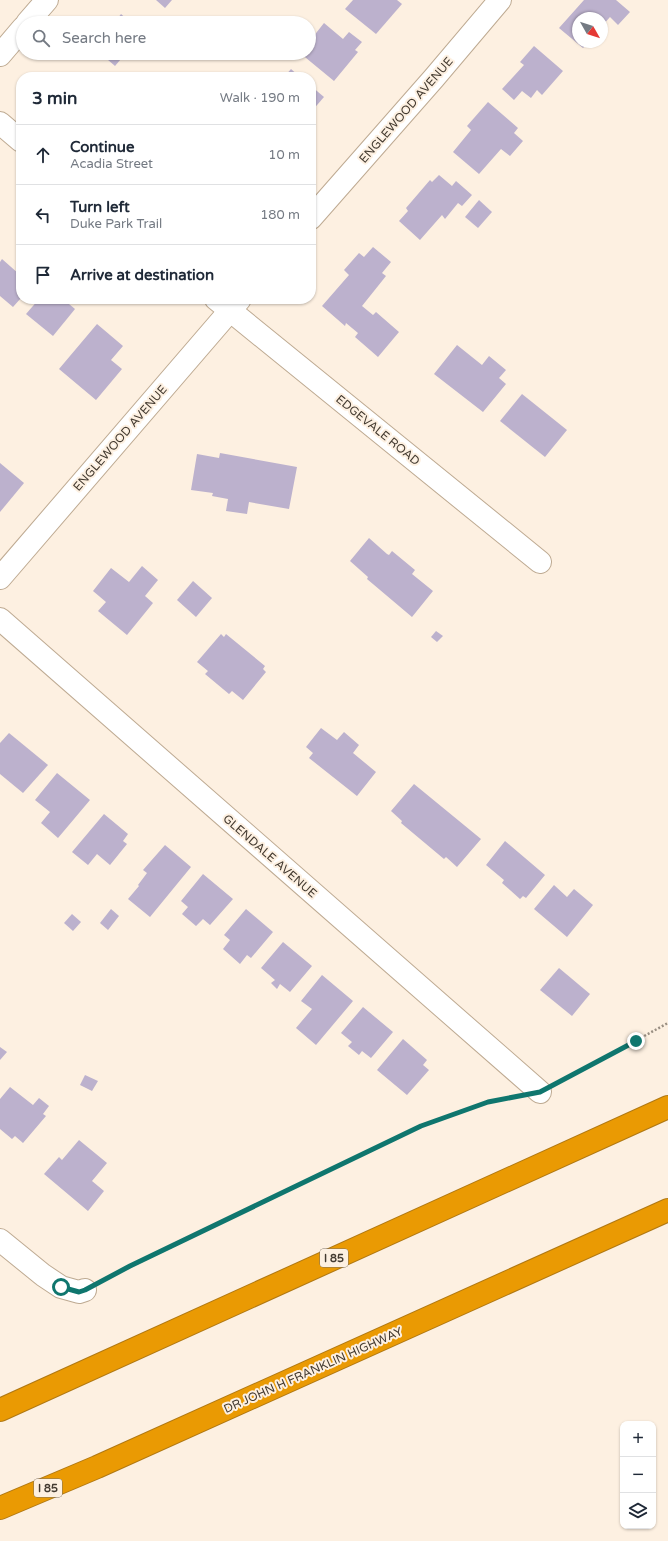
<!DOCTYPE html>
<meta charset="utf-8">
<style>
:root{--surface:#fff;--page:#f6f6f7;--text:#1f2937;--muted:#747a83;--line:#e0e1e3}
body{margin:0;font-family:"Varela Round",sans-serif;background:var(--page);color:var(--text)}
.controls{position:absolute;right:12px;bottom:12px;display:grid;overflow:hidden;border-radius:8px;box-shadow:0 1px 3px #0004}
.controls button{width:36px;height:36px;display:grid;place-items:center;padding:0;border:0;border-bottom:1px solid var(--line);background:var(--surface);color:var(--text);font:20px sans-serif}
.compass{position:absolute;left:572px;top:12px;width:36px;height:36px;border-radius:50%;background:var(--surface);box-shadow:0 1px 3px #0004;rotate:129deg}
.stop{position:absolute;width:12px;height:12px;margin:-9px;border:3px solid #0f766e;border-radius:50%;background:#fff}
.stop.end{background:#0f766e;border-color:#fff;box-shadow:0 1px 4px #0008}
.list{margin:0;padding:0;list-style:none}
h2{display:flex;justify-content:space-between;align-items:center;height:52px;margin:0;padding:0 16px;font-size:17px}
h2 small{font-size:13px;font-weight:400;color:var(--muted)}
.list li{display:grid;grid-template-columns:26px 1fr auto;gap:12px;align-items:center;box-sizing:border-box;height:60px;padding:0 16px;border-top:1px solid var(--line)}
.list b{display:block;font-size:15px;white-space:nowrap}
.list p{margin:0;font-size:13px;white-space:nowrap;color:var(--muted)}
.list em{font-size:13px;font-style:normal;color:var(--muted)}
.icon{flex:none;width:22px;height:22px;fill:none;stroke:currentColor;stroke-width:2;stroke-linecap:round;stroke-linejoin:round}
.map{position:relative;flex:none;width:668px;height:1541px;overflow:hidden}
.search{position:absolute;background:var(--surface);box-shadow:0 1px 3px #0004;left:16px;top:16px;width:300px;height:44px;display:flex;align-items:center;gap:10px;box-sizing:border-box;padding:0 14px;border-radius:22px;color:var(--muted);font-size:15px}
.panel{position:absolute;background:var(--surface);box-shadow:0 1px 3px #0004;left:16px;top:72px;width:300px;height:232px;border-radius:16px}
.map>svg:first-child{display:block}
.building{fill:#bcb1cd}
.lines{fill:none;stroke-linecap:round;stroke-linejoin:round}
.street-casing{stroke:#beaa92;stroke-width:24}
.highway-casing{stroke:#b07813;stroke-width:24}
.path{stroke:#9a8f83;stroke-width:2.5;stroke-dasharray:2 2;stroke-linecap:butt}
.street{stroke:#fff;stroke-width:22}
.highway{stroke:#ea9a03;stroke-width:22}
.route{stroke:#0f766e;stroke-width:5}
.labels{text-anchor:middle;stroke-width:4;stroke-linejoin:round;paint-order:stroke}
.shield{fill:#fdf0e1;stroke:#7b7165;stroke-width:1}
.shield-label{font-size:11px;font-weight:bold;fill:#433a30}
.street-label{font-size:12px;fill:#433a30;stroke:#fdf0e1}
</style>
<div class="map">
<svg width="668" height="1541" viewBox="0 0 668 1541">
<rect width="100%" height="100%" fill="#fdf0e1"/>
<!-- building -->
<g class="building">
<polygon points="156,0 172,0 165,8"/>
<polygon points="353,0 397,0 402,4 376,34 345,9"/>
<polygon points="584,0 616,0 630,12 618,25 610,17 602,26 602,18 578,18 578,42 589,42 583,48 559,28"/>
<polygon points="121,14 131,23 114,23"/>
<polygon points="324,23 343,39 349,32 362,42 355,50 358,52 334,81 300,53 309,53 309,42"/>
<polygon points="534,46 563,71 542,95 537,90 531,98 522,91 514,100 502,89 524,65 520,62"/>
<polygon points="100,53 126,53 115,66"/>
<polygon points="291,69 300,77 284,77"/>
<polygon points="311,86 324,97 311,112"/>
<polygon points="488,102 518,128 514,133 523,141 510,156 501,149 479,174 453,152 471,130 467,126"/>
<polygon points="439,175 452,186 456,181 472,195 462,206 458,203 445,219 442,215 420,240 399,221 408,211 406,208 430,180 432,182"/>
<polygon points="479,200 492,212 478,228 465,217"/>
<polygon points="373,247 391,262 382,273 386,276 362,306 373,315 376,312 399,332 378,357 355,337 358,333 346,323 345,326 322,306 349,275 344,270 359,253 364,257"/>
<polygon points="2,259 19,274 21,271 21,298 13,307 0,296 0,262"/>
<polygon points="39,299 63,299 75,309 53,336 26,314"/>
<polygon points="97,324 123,346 111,360 122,369 96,400 59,369"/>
<polygon points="457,345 482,365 489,356 506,370 499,378 506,384 483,412 434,374"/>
<polygon points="522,394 567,430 545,457 500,421"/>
<polygon points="220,453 297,467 289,509 249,502 247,514 226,511 228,499 212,496 213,493 191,490 197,454 219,458"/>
<polygon points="0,463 24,483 0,512"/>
<polygon points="369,538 387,554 389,555 392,551 415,570 412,574 433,591 412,617 367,579 368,577 350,561"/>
<polygon points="142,566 158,580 145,596 153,603 127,635 98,611 106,602 93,591 111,568 129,582"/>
<polygon points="193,581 212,598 196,617 177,600"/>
<polygon points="436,631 443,636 437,642 431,637"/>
<polygon points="221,634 224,637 226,634 265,666 263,669 266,672 243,700 232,691 229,694 205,674 208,671 197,662"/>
<polygon points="321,728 337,740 344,732 359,745 353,753 376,772 357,796 309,758 313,753 306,747"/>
<polygon points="9,733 48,765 23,793 0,774 0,743"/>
<polygon points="57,773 90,800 58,838 41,823 50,812 35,800"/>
<polygon points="414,784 481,839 457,867 446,857 444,859 401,823 402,821 391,811"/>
<polygon points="104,814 128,834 123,841 127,844 110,865 97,854 88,865 72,852"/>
<polygon points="505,841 545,875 526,898 523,896 520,899 502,883 504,880 486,865"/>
<polygon points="165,845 191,867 150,917 128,899 139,886 138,885 147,873 143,870"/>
<polygon points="203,874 233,899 210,925 203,919 196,926 182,914 188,907 181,901"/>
<polygon points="554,885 567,897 574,889 593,905 567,937 534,909"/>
<polygon points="111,909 119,916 108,930 100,923"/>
<polygon points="246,909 273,932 251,958 247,955 240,964 223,949 230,940 224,935"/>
<polygon points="72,914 81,922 73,931 64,923"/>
<polygon points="283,942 312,966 290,992 280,984 277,989 271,983 275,980 261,968"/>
<polygon points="559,968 590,994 572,1016 540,990"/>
<polygon points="322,975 353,1001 316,1045 296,1028 312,1009 301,1001"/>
<polygon points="363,1007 393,1032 371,1058 362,1051 359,1055 348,1046 352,1042 341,1033"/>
<polygon points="403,1039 427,1060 423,1065 429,1070 407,1095 377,1070"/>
<polygon points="0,1047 7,1052 0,1060"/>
<polygon points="85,1075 98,1081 92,1091 80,1085"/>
<polygon points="10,1087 33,1105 39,1098 49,1106 43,1114 46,1116 23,1143 15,1136 12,1139 0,1129 0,1099"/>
<polygon points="79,1140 107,1163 92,1181 104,1191 88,1211 44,1174 59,1157 62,1160"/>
</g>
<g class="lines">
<defs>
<g id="street">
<polyline points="27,23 47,0"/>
<polyline points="0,55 23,28"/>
<polyline points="0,123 21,141"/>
<polyline points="311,218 434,78 500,0"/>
<polyline points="216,299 540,562"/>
<polyline points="0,578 240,299"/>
<polyline points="0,619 540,1092"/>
<polyline points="0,1240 43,1275 61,1287 79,1292 85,1290"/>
</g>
<g id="highway">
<polyline points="0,1410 668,1107"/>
<polyline points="0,1508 97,1467 668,1210"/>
</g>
</defs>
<!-- street casing -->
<use href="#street" class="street-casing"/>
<!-- highway casing -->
<use href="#highway" class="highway-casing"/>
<!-- path -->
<g class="path">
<polyline points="560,1082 668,1023"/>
<polyline points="105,1279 421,1126 488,1102 512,1098"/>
</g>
<!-- street -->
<use href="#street" class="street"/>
<!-- highway -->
<use href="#highway" class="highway"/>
</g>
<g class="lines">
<!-- route -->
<polyline class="route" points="61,1287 79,1292 85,1290 130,1266 421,1126 488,1102 540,1092 636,1041"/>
</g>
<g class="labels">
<!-- shield labels -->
<g class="shield">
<rect x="320" y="1249" width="28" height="18" rx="3"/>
<rect x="34" y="1479" width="28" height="18" rx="3"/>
</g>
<g class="shield-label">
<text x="334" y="1262">I 85</text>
<text x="48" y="1492">I 85</text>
</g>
<!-- street labels -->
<g class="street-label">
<text transform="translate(406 110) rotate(-49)" y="4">ENGLEWOOD AVENUE</text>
<text transform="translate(378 430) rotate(39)" y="4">EDGEVALE ROAD</text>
<text transform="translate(120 438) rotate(-49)" y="4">ENGLEWOOD AVENUE</text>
<text transform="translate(270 856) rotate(41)" y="4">GLENDALE AVENUE</text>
<text transform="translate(313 1370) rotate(-24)" y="4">DR JOHN H FRANKLIN HIGHWAY</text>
</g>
</g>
</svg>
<div class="controls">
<button>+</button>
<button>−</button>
<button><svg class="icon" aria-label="layers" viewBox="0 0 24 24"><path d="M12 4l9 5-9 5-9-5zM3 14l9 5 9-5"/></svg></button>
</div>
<svg class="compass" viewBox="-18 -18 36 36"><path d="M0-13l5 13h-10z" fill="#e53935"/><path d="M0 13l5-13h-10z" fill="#747a83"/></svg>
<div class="stop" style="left:61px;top:1287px"></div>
<div class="stop end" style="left:636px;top:1041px"></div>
<div class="search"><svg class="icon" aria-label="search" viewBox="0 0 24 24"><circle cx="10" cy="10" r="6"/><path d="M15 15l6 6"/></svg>Search here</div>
<section class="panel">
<h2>3 min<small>Walk · 190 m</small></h2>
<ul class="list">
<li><svg class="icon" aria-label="ahead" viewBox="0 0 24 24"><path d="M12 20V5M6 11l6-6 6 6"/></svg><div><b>Continue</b><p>Acadia Street</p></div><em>10 m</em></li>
<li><svg class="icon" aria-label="left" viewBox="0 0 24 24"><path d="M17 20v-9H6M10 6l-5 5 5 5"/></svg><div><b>Turn left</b><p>Duke Park Trail</p></div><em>180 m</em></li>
<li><svg class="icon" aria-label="arrive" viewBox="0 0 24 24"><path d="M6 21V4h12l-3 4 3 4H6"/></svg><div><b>Arrive at destination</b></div></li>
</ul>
</section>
</div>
